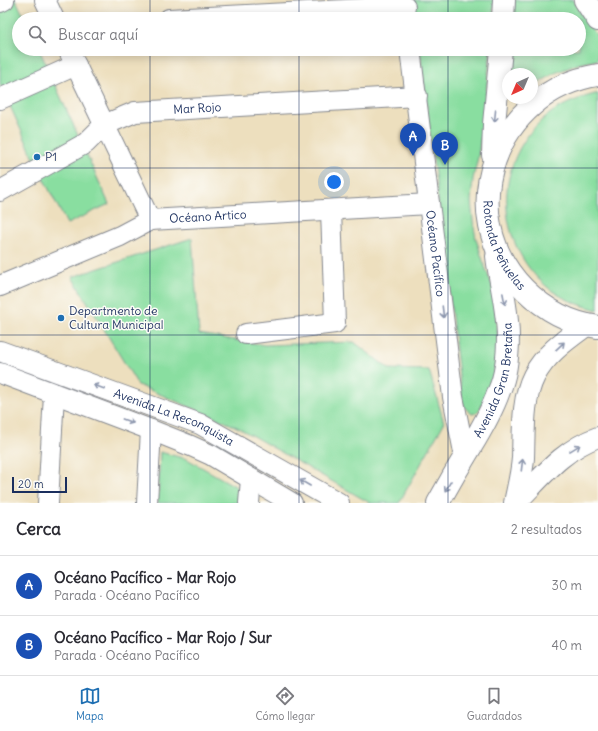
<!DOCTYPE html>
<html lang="es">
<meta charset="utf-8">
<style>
:root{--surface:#fff;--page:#f7f7f7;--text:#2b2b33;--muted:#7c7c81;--line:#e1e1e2;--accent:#1f6fb2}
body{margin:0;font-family:Delius,sans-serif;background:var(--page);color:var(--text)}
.compass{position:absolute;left:502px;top:68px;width:36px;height:36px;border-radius:50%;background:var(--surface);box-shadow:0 2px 10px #0003;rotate:224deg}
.scale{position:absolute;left:12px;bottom:10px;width:55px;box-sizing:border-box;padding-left:4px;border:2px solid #1b2f5e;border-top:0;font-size:11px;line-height:14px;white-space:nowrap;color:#1b2f5e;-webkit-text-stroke:3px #fdfcf7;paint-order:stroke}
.you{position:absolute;left:334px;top:182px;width:14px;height:14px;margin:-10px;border:3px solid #fff;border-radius:50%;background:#1a73e8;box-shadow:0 0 0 6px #1a73e833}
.badge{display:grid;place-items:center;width:26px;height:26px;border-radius:50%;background:var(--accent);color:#fff;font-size:13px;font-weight:700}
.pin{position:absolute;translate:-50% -33px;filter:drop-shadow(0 1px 2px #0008)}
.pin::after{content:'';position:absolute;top:21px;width:14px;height:12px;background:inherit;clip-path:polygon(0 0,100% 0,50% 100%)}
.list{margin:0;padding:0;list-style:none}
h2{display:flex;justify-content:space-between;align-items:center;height:52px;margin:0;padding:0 16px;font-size:17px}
h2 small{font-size:13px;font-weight:400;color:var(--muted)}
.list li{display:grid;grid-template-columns:26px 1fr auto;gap:12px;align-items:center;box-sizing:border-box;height:60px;padding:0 16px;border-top:1px solid var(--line)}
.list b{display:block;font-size:15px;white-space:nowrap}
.list p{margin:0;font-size:13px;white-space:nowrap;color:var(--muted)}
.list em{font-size:13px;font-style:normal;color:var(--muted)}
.icon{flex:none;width:22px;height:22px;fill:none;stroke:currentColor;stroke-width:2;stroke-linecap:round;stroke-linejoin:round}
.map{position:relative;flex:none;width:598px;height:503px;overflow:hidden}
.search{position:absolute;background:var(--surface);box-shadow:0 2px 10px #0003;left:12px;right:12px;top:12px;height:44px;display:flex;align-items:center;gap:10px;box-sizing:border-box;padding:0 14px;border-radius:22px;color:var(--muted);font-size:15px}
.sheet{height:172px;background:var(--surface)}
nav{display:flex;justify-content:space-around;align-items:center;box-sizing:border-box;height:56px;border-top:1px solid var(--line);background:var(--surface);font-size:11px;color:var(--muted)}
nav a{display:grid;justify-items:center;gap:2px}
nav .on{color:var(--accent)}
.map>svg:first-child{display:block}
.green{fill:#89dea0;stroke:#52867f}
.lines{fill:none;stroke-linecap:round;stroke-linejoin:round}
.minor-casing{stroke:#84878e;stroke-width:22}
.major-casing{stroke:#84878e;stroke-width:24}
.minor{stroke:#fff;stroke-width:20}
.major{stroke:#fff;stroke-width:22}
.oneway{stroke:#8d97ae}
.grid{fill:none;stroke:#1b2f5e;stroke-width:1;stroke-opacity:0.55}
.poi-dot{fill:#1f6fb2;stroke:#fdfcf7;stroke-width:1.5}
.labels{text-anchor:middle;stroke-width:3;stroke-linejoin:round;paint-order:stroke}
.street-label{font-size:12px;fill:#1b2f5e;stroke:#fdfcf7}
.poi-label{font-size:12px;fill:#1b2f5e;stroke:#fdfcf7;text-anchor:start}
</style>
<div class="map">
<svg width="598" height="503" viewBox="0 0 598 503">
<rect width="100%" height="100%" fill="#fdfcf7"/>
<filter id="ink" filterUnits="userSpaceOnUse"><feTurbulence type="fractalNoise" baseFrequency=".025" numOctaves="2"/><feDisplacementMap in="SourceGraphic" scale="8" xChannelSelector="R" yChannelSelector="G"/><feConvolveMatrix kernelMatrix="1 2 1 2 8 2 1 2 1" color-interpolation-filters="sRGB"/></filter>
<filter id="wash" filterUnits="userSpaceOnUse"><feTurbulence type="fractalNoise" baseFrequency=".012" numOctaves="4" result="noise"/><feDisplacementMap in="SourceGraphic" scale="16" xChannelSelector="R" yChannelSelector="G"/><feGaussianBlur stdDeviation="0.9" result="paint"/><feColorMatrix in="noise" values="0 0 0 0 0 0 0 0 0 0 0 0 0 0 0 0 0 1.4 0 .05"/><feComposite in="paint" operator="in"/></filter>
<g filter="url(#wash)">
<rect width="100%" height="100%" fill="#eddfbe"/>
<!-- green -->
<g class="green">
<polygon points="0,0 16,0 25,19 19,19 19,49 39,49 109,204 67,224 41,174 0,84"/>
<polygon points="414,0 494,0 493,19 416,19"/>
<polygon points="515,0 573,0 583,17 598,37 598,60 578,64 555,73 532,87 532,74 510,74 513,49 579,49 579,19 514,19"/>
<polygon points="420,49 491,49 482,128 478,157 473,179 471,201 473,221 476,239 484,264 493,288 499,347 491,385 480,409 476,413 472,414 465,408 462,400"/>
<path d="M595 94H598V310C579 305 561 299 546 286 495 242 493 164 543 119 558 106 576 99 595 94Z"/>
<polygon points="192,238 199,334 265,345 354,342 389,369 429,370 444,423 399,503 370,503 237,427 138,385 72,277"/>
<polygon points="160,452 187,459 242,490 241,503 158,503"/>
</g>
</g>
<g filter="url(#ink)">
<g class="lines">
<defs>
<g id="minor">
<polyline points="45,0 54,19"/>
<polyline points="0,2 4,0"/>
<polyline points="169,19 405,7"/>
<polyline points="68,49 150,220"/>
<path id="s1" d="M410 49 453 397 465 457"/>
<polyline points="0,99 76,65"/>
<path id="s2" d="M0 191 86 143 104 125 135 112 417 96"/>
<path id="s3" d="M0 286 120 236 150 220 429 204"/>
<polyline points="246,334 335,323 331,210"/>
<path id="s4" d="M0 351 200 424 339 503"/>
<polyline points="0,373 151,430 191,446 211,455 292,503"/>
<polyline points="48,503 54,394"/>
<polyline points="147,503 151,430"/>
<polyline points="249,503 251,479"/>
<path d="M516 503C542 477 562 450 598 437"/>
</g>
<g id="major">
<polyline points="585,0 598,20"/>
<polyline points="503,19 504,0"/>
<path id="s5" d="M598 75C496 91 450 214 524 289 544 309 569 323 598 327"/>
<polyline points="493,155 494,124 501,49"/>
<path id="s6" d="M438 503C448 485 459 466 470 448 481 430 492 411 499 391 506 375 508 354 508 337 508 310 500 283 497 256"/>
<path d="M515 503C518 488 522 473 523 458 524 432 522 399 534 376 545 354 567 339 586 325"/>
</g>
</defs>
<!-- minor casing -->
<use href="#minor" class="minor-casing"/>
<!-- major casing -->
<use href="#major" class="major-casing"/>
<!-- minor -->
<use href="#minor" class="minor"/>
<!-- major -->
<use href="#major" class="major"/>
</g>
<!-- one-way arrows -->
<defs><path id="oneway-shaft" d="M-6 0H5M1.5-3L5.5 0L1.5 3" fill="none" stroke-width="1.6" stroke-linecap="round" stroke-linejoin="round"/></defs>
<g class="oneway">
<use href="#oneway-shaft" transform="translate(495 116) rotate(96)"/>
<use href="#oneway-shaft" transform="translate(504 299) rotate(79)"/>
<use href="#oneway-shaft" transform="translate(443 312) rotate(83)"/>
<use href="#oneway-shaft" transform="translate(560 346) rotate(-43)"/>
<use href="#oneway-shaft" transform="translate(99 387) rotate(-160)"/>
<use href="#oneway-shaft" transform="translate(128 421) rotate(20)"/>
<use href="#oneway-shaft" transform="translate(575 448) rotate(-32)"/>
<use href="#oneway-shaft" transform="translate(522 465) rotate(-83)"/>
<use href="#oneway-shaft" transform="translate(305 483) rotate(-150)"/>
<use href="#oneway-shaft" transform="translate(448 486) rotate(121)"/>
</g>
</g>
<!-- grid -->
<path class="grid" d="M150 0V19M299 0V19M448 0V19M150 49V503M299 49V503M448 49V503M0 168H598M0 335H598"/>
<!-- markers -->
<g class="poi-dot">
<circle cx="37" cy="157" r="4"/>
<circle cx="61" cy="318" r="4"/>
</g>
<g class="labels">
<!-- street labels -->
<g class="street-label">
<text dy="4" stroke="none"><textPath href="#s2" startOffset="220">Mar Rojo</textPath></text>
<text dy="4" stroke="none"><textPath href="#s3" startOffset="222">Océano Artico</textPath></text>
<text dy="4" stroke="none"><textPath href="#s5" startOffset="230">Rotonda Peñuelas</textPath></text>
<text dy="4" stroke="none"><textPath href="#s1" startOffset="206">Océano Pacífico</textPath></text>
<text dy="4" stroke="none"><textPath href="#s6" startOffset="137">Avenida Gran Bretaña</textPath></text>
<text dy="4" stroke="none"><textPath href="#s4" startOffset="186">Avenida La Reconquista</textPath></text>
</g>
<!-- poi labels -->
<g class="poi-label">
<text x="45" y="161">P1</text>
<text x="69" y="315">Departmento de<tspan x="69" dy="14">Cultura Municipal</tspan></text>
</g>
</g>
</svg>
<svg class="compass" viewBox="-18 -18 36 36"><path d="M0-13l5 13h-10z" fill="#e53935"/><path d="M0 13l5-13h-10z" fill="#7c7c81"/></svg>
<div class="scale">20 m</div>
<div class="you"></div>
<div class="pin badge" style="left:413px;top:156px;background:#1a4fb4">A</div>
<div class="pin badge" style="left:445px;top:165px;background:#1a4fb4">B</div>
<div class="search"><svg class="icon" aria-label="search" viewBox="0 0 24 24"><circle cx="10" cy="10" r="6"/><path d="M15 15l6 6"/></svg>Buscar aquí</div>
</div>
<section class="sheet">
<h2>Cerca<small>2 resultados</small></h2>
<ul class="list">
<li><span class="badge" style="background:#1a4fb4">A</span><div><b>Océano Pacífico - Mar Rojo</b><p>Parada · Océano Pacífico</p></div><em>30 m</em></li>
<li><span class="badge" style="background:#1a4fb4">B</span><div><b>Océano Pacífico - Mar Rojo / Sur</b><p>Parada · Océano Pacífico</p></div><em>40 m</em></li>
</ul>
</section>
<nav>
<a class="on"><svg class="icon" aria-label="map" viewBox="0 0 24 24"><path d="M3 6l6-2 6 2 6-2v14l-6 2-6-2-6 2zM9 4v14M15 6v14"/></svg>Mapa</a>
<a><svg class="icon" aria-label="directions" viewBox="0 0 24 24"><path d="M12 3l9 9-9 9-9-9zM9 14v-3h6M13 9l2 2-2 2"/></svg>Cómo llegar</a>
<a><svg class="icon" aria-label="saved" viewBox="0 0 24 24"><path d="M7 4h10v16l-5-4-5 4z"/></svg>Guardados</a>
</nav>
